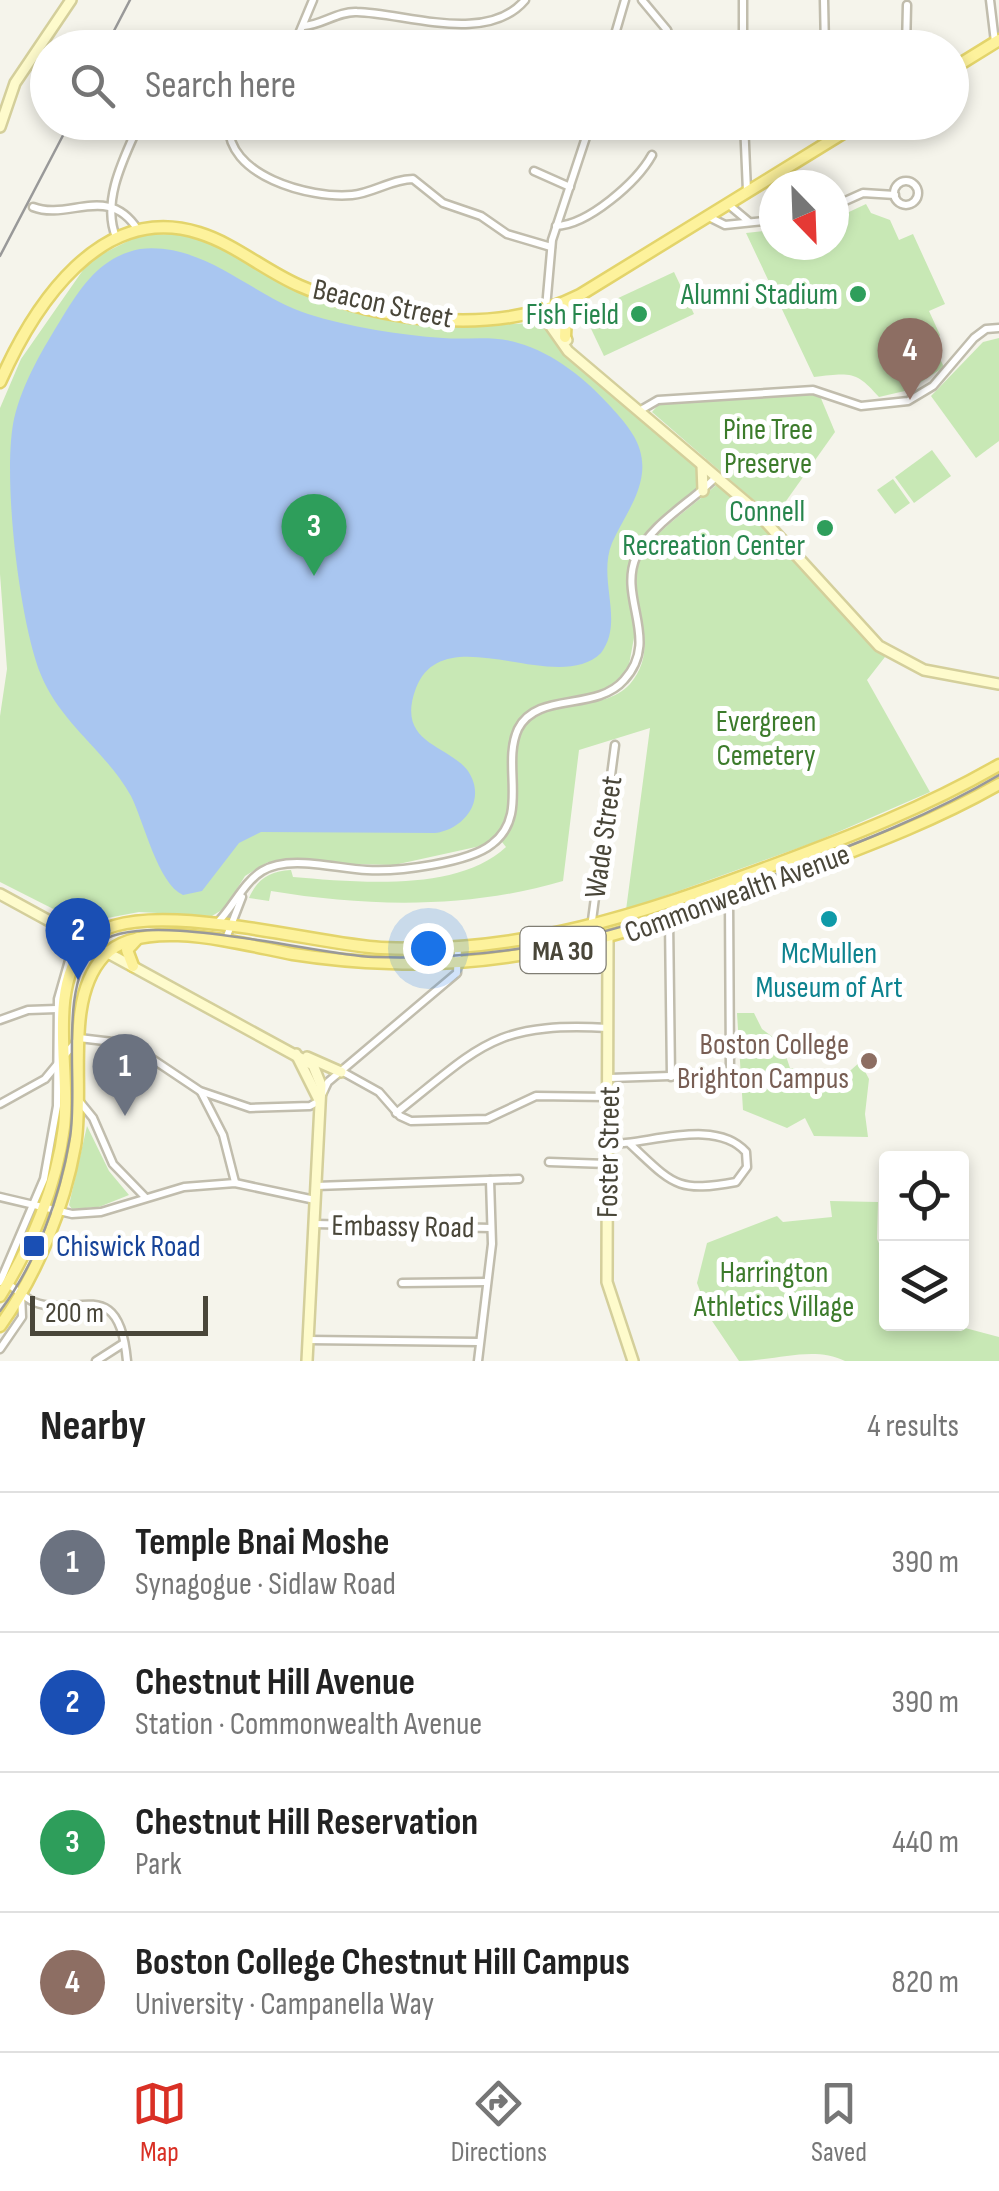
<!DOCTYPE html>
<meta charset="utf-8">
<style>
:root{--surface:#fff;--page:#f2f2f2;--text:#222;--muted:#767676;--line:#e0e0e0;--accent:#d93025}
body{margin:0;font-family:"Sofia Sans Condensed",sans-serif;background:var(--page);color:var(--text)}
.controls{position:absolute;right:30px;bottom:30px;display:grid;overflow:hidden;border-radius:10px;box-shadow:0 5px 15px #0003}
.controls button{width:90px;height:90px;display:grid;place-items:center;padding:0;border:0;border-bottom:2px solid var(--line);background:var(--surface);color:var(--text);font:50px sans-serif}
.compass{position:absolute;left:759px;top:170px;width:90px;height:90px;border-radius:50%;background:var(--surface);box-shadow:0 5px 15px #0003;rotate:157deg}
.scale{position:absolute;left:30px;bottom:25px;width:178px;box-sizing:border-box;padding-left:10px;border:5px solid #494639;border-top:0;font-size:28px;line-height:35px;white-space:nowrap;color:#494639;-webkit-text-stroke:8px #fff;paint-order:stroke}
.you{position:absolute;left:428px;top:948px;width:35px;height:35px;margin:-25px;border:8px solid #fff;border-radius:50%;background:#1a73e8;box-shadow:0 0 0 15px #1a73e833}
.badge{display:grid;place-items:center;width:65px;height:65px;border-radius:50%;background:var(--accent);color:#fff;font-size:32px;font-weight:700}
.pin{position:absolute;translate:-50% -82px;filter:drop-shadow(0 2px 5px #0008)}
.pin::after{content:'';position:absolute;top:52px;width:35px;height:30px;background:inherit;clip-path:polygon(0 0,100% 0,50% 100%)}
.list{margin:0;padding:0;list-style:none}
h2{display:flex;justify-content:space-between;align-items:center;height:130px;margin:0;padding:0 40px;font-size:42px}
h2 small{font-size:32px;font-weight:400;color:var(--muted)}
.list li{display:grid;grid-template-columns:65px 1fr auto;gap:30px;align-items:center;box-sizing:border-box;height:140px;padding:0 40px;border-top:2px solid var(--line)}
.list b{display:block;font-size:38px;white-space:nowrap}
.list p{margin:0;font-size:32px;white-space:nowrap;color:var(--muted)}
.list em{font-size:32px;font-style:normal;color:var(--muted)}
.icon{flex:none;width:55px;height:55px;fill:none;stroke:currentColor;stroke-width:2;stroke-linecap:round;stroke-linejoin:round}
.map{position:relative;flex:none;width:999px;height:1361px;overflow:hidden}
.search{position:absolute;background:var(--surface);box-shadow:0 5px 15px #0003;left:30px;right:30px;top:30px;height:110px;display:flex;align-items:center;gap:25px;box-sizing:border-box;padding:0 35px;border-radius:55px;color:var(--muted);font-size:38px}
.sheet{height:690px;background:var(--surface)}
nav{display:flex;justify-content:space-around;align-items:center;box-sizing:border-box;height:140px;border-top:2px solid var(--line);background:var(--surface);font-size:28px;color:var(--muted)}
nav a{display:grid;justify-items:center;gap:5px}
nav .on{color:var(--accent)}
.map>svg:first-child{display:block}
.green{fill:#c8e8b5}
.water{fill:#a9c6f0}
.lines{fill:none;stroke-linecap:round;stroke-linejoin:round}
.street-casing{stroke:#c1bdad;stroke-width:11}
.secondary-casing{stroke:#d4cf9b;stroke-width:14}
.primary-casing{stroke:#e3d46b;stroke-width:15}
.street{stroke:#fff;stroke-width:6}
.secondary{stroke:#fefbcc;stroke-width:9}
.primary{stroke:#fdf29c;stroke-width:10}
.tram{stroke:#999;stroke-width:2.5}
.leisure-dot{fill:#2e9e5b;stroke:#fff;stroke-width:4}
.culture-dot{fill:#0f9aa8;stroke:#fff;stroke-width:4}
.education-dot{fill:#8d6e63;stroke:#fff;stroke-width:4}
.transit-dot{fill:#1a4fb4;stroke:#fff;stroke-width:4}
.labels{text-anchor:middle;stroke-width:10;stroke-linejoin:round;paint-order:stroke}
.shield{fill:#fff;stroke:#807e74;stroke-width:2.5}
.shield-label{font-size:28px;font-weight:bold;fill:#494639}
.leisure-label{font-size:30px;fill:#27864d;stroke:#fff;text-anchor:end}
.street-label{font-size:30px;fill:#494639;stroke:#fff}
.park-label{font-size:30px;fill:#3c7b2b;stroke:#fff}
.culture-label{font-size:30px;fill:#0d838f;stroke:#fff}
.education-label{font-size:30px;fill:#785e54;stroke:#fff;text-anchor:end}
.transit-label{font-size:30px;fill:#164399;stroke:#fff;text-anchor:start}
</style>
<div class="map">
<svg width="999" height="1361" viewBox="0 0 999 1361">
<rect width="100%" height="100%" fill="#f5f4eb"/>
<!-- green -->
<g class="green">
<path d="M866 204 871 213 890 220 899 240 913 234 945 304 929 311 940 335 935 349 944 367 909 390 879 397C857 372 852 372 814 377L746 233 774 230V245H834V219Z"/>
<polygon points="178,234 208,242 292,289 348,308 450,326 542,323 563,351 697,465 702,483 641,540 630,559 628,579 636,627 628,670 606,690 534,708 516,727 509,812 500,832 485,845 394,865 268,862 245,876 225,908 212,916 139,912 81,923 0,882 0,716 7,669 0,574 0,408 21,359 90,260 140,235"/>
<polygon points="674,272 694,314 604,356 584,314"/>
<polygon points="999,338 999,441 976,458 931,396 983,342"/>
<polygon points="811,394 820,396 835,432 774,518 652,412 660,403"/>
<polygon points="932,450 951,476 914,503 895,477"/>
<polygon points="893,479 910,503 895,514 877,490"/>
<path d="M717 484 758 520 885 657 867 680 930 792 815 842 626 910 650 728 579 750 563 881C468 909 368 907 271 891L269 901 249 898C257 879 270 871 291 870L293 877C355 882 457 893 506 847L502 842C529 807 505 763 522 730 540 696 602 715 630 684 665 643 624 598 640 559 651 532 696 505 717 484Z"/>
<polygon points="737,1013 754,1013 762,1029 782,1044 790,1068 843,1077 860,1062 869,1079 865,1114 868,1137 814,1136 805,1118 787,1128 743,1110"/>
<polygon points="87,1126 109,1171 129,1195 99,1207 72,1209 69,1205"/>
<path d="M830 1201 878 1202 877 1239 886 1258V1324H950L999 1337V1361H845C813 1345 775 1361 739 1361L710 1318 697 1283 707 1243 777 1216 783 1222 832 1217Z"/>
</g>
<!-- water -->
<path class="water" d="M140 249C205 242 250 295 308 314 349 327 399 335 443 338 468 340 493 335 518 343 554 353 587 380 611 407 629 427 645 445 642 473 639 499 622 520 612 543 597 580 625 621 601 653 556 697 444 616 416 688 395 744 448 744 468 771 487 799 465 829 435 833L261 832 239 843 202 891 183 895C158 884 144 822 131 796 106 751 61 724 41 675 19 621 2 475 14 419 23 381 43 349 63 316 83 284 101 257 140 249Z"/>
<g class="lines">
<defs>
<g id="street">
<polyline points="642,0 667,30 674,48"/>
<polyline points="743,0 743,48"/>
<polyline points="824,0 825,48"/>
<polyline points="990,0 995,42"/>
<path d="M304 26C322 25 338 11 357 12 405 13 487 45 525 0"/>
<polyline points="293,48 313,0"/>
<polyline points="611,48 625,0"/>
<polyline points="906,48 907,5"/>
<path d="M229 122C224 176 311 199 352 195 373 193 392 179 413 179L443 203 481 216 507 234 551 247"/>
<polyline points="713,122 744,133"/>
<polyline points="744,122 747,191"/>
<polyline points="827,122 830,140"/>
<polyline points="534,171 570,187"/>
<circle cx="906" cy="193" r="12"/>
<polyline points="729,205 748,221"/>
<polyline points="834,206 863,193 895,195"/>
<path d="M33 207C69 221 108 183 138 230"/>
<polyline points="709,217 725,225 774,220"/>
<path d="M556 226C588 225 637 182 652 155"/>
<path d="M116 237C101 200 125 156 140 122"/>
<polyline points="546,308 552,240 591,122"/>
<polyline points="639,411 658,400 813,390 861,406 908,401 933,386 974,338 986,329 999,328"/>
<polyline points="669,920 671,1077"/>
<path d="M218 922C233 907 244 882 262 871 289 854 337 869 367 870 397 872 469 863 492 844 530 815 501 766 518 729 537 691 596 712 624 680 661 640 618 599 636 557 650 524 692 502 716 477"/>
<polyline points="591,928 615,745"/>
<polyline points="225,941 242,897"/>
<polyline points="0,1020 28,1010 57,1009"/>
<polyline points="343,1072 379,1092 400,1116 411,1121 487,1119 536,1096 607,1097"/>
<polyline points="610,1078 730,1074 729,898"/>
<polyline points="201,1092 223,1135 235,1182"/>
<polyline points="80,1102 93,1118 113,1164 145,1197"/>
<polyline points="0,1104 45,1079 79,1038 130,1044 200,1091 250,1108 310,1106 319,1101 328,1082 457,973 458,948"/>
<path d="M396 1113C482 1045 494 1022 608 1028"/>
<path d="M609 1144C647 1145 715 1117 746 1152L747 1167 736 1182C676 1193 673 1184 630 1144"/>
<polyline points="549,1162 607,1164"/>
<polyline points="316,1186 519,1179"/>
<polyline points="0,1197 72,1214 101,1212 184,1187 235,1183 315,1200"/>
<polyline points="315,1224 491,1228"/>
<polyline points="0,1282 44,1179 57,1106 58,999 70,957 82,943"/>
<path d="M7 1283C15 1289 25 1298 34 1302 77 1319 119 1273 127 1361"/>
<polyline points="402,1283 486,1282"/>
<polyline points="308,1340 479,1342"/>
<polyline points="0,1349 22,1317 21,1293"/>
<polyline points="96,1361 124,1343"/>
<polyline points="478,1361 492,1244 490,1180"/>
</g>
<g id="secondary">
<polyline points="0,127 15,83 71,0"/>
<polyline points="549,309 567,340"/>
<polyline points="540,311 568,351 753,508 879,646 924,670 999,684"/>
<polyline points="702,465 703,491"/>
<polyline points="0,894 313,1065 321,1085 307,1361"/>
<polyline points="608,939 607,1282 633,1361"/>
<polyline points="296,1054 318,1098"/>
<polyline points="307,1057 341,1072"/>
</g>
<g id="primary">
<polyline points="952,69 999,40"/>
<polyline points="565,337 566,315 576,299"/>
<path d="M0 382C34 305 101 202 199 233 235 244 265 271 300 286 382 322 498 337 580 295L861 122"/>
<polyline points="133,966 127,950 138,938"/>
<path d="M0 1296C31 1247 57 1185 64 1127 71 1070 46 991 87 942 129 891 315 945 381 948 520 955 642 914 771 866 849 837 926 807 999 765"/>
<path d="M0 1326C37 1274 64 1208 75 1146 85 1088 63 1000 104 956 143 915 243 945 293 954 325 959 358 962 390 963 531 969 655 925 785 877 858 849 931 823 999 784"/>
</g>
</defs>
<!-- street casing -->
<use href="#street" class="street-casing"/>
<!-- secondary casing -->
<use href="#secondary" class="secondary-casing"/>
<!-- primary casing -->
<use href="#primary" class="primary-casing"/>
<!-- street -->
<use href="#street" class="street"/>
<!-- secondary -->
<use href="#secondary" class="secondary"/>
<!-- primary -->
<use href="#primary" class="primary"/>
<!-- tram -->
<g class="tram">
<polyline points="105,48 130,0"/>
<polyline points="0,256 70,122"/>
<path d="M0 1311C37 1262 60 1197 70 1137 79 1083 57 986 97 945 136 906 316 955 373 957 531 962 639 926 785 871 858 843 931 815 999 775"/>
</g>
</g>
<!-- markers -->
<g class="leisure-dot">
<circle cx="858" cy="294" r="10"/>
<circle cx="639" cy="314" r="10"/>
<circle cx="825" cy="528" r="10"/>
</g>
<circle class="culture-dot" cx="829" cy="919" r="10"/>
<circle class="education-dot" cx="869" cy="1061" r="10"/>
<rect class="transit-dot" x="22" y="1234" width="24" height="24" rx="5"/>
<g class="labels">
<!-- shield labels -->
<rect class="shield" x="520.5" y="927" width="85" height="46" rx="8"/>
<g class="shield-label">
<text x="563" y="960">MA 30</text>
</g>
<!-- leisure labels -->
<g class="leisure-label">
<text x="838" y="304">Alumni Stadium</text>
<text x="619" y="324">Fish Field</text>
<text x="805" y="521">Connell<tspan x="805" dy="34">Recreation Center</tspan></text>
</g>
<!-- street labels -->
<g class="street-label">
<text transform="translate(383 303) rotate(12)" y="10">Beacon Street</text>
<text transform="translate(603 837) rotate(-82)" y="10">Wade Street</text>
<text transform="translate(737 893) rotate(-20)" y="10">Commonwealth Avenue</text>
<text transform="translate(608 1152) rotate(-89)" y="10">Foster Street</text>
<text transform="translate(403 1226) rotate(1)" y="10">Embassy Road</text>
</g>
<!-- park labels -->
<g class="park-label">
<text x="768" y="439">Pine Tree<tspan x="768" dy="34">Preserve</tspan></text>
<text x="766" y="731">Evergreen<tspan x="766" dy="34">Cemetery</tspan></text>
<text x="774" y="1282">Harrington<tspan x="774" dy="34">Athletics Village</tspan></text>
</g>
<!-- culture labels -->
<g class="culture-label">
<text x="829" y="963">McMullen<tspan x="829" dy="34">Museum of Art</tspan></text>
</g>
<!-- education labels -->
<g class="education-label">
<text x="849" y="1054">Boston College<tspan x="849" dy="34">Brighton Campus</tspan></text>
</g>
<!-- transit labels -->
<g class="transit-label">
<text x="56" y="1256">Chiswick Road</text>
</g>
</g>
</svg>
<div class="controls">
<button><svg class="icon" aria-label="locate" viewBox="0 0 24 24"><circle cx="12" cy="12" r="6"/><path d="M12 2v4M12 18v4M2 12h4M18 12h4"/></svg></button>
<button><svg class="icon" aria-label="layers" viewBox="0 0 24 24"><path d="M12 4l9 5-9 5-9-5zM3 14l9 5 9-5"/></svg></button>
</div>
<svg class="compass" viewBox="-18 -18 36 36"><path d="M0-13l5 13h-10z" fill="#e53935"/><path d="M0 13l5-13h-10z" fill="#767676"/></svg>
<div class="scale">200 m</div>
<div class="you"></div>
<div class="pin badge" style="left:125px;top:1116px;background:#6b7280">1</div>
<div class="pin badge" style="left:78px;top:980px;background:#1a4fb4">2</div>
<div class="pin badge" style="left:314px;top:576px;background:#2e9e5b">3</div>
<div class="pin badge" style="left:910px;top:400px;background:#8d6e63">4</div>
<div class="search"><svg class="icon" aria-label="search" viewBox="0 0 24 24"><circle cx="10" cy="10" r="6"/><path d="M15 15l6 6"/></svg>Search here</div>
</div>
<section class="sheet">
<h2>Nearby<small>4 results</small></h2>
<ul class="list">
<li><span class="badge" style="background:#6b7280">1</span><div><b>Temple Bnai Moshe</b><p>Synagogue · Sidlaw Road</p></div><em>390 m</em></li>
<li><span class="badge" style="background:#1a4fb4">2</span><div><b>Chestnut Hill Avenue</b><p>Station · Commonwealth Avenue</p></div><em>390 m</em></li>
<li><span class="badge" style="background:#2e9e5b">3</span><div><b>Chestnut Hill Reservation</b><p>Park</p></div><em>440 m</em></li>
<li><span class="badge" style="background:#8d6e63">4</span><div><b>Boston College Chestnut Hill Campus</b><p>University · Campanella Way</p></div><em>820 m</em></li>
</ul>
</section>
<nav>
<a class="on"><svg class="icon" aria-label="map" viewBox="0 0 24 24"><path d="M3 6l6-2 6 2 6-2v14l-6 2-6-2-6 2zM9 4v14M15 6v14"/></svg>Map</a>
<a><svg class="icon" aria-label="directions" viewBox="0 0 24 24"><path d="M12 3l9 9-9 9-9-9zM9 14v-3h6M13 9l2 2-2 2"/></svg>Directions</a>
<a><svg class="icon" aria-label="saved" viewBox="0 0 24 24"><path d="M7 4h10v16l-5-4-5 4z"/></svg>Saved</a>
</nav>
